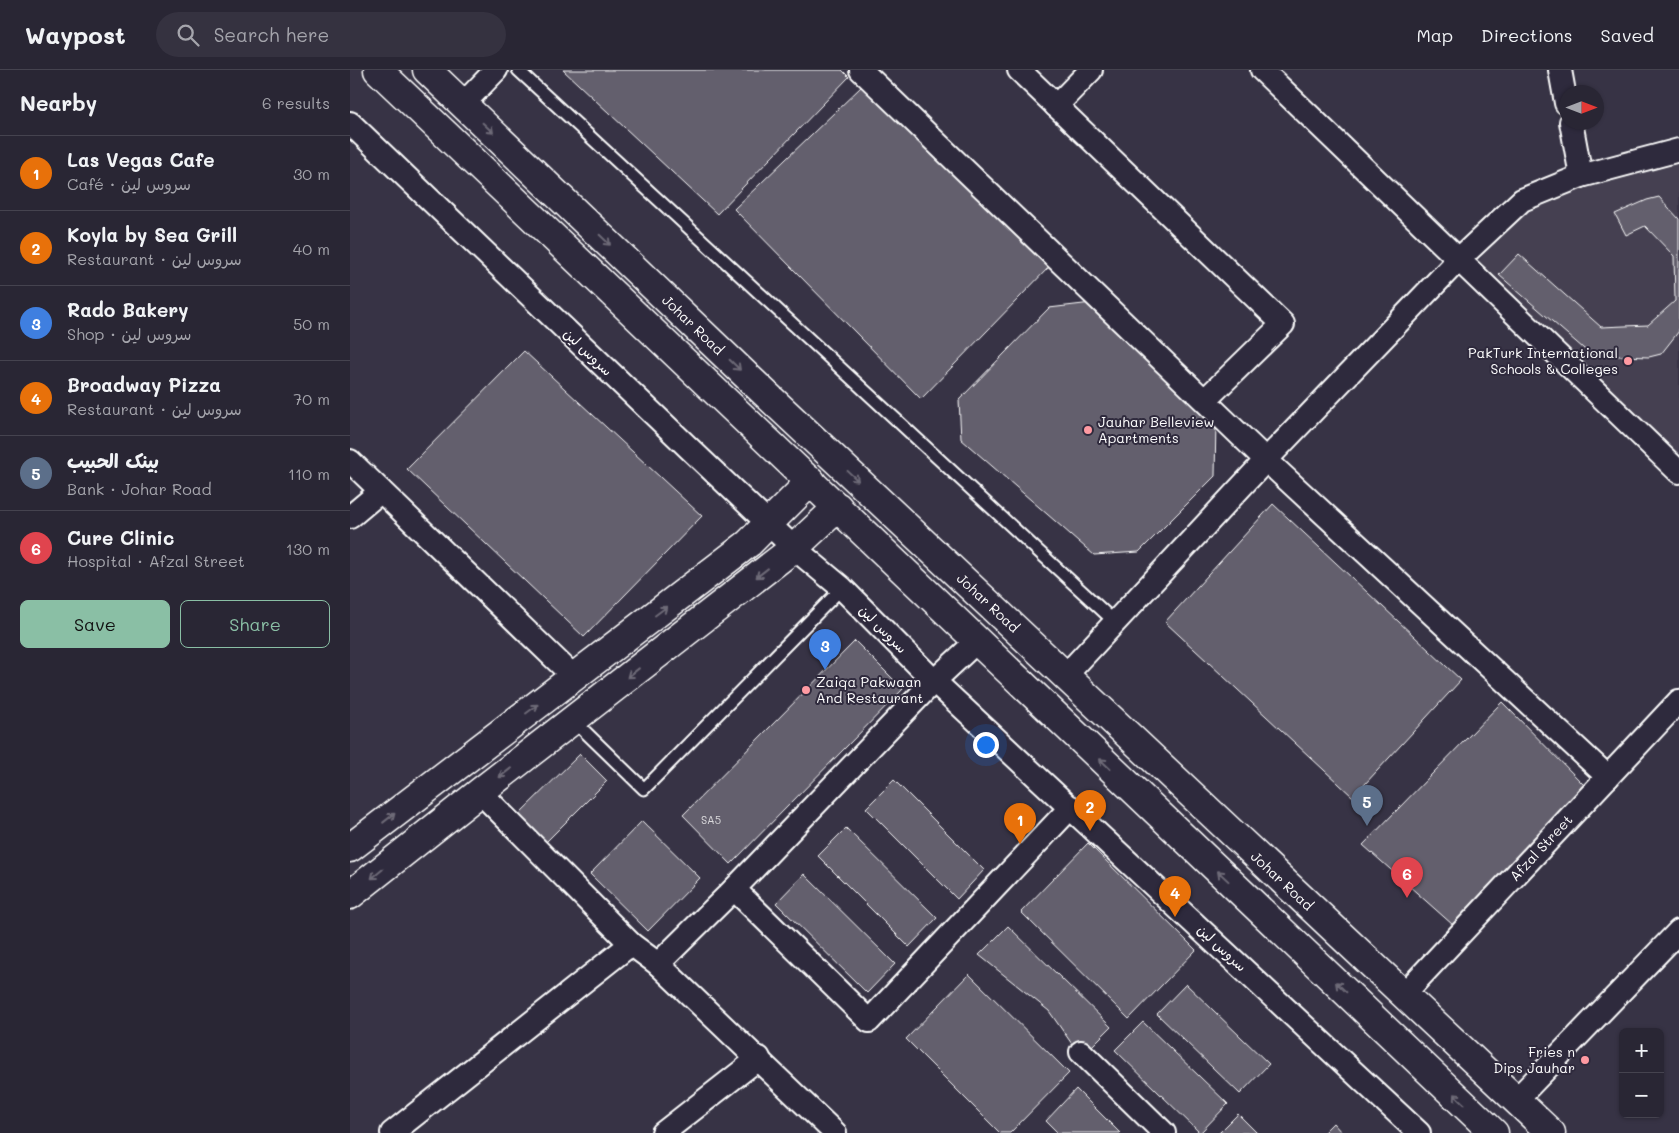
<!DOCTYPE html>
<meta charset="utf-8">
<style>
:root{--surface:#292634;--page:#353240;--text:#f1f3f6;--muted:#a5a5ac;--line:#45434f;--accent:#8abfa5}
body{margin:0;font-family:Mali,"Playpen Sans Arabic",sans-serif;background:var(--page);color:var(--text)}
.controls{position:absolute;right:15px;bottom:15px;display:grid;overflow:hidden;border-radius:8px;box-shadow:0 1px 4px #0004}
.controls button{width:45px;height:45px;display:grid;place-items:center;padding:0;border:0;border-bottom:1px solid var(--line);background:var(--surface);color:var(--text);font:25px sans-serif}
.compass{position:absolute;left:1209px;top:15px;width:45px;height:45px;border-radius:50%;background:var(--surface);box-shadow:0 1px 4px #0004;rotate:90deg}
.you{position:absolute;left:635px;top:674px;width:18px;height:18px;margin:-12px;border:4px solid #fff;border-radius:50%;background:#1a73e8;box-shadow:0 0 0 8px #1a73e833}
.badge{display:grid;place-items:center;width:32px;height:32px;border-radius:50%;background:var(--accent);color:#fff;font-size:16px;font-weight:700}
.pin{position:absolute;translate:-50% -41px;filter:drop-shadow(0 1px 2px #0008)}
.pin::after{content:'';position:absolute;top:26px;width:18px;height:15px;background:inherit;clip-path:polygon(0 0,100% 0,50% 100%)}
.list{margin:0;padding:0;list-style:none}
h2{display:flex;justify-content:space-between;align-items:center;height:65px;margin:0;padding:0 20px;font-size:21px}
h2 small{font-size:16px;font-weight:400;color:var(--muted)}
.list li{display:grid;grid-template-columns:32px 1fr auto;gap:15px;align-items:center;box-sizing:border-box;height:75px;padding:0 20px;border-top:1px solid var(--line)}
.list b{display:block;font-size:19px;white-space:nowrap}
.list p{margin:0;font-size:16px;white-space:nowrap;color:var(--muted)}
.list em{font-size:16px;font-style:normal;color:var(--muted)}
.actions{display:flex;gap:10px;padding:15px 20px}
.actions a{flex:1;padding:11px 0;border:1px solid var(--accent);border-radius:8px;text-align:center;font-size:18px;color:var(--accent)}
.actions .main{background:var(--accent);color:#111}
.icon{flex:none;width:28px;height:28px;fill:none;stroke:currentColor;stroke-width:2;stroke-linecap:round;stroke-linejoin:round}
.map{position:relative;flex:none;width:1329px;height:1063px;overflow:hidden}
header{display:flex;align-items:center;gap:30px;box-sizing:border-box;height:70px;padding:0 25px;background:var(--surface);border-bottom:1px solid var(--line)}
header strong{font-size:24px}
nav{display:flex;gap:28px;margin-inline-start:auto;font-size:18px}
.search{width:350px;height:45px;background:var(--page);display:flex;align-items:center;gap:12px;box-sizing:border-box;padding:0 18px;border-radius:28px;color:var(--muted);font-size:19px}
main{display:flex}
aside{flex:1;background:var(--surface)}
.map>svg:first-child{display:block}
.built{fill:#444051}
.building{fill:#635f6d;stroke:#fff}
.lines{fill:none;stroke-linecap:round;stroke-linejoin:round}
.service-casing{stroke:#fff;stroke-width:15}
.minor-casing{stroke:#fff;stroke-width:26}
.tertiary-casing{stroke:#fff;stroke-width:31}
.primary-casing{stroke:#fff;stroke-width:31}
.service{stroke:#2f2a3d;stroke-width:11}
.minor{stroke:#2f2a3d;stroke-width:22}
.tertiary{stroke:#2f2a3d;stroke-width:28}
.primary{stroke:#2f2a3d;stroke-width:28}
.oneway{stroke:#6d6a77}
.poi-dot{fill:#ff9aa2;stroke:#2f2a3d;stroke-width:2}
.labels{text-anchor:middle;stroke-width:4;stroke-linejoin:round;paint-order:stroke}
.number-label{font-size:11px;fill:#d8d7da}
.street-label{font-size:14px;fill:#fff;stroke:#2f2a3d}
.poi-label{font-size:14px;fill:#fff;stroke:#2f2a3d;text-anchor:end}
</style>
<header>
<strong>Waypost</strong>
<div class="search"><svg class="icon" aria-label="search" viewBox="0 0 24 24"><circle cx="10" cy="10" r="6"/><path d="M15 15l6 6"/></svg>Search here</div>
<nav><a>Map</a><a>Directions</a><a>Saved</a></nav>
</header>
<main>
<aside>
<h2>Nearby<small>6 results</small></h2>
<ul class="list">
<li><span class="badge" style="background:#e8710a">1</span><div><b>Las Vegas Cafe</b><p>Café · سروس لین</p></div><em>30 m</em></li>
<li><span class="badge" style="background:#e8710a">2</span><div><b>Koyla by Sea Grill</b><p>Restaurant · سروس لین</p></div><em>40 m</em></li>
<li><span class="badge" style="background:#3f7fe0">3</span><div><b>Rado Bakery</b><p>Shop · سروس لین</p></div><em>50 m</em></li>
<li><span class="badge" style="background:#e8710a">4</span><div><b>Broadway Pizza</b><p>Restaurant · سروس لین</p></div><em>70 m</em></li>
<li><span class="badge" style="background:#5c6f8a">5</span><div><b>بينک الحبيب</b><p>Bank · Johar Road</p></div><em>110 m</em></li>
<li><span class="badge" style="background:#e0444e">6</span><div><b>Cure Clinic</b><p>Hospital · Afzal Street</p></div><em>130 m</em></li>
</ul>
<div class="actions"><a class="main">Save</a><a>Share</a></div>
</aside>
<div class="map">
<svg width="1329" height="1063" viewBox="0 0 1329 1063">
<rect width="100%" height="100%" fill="#373345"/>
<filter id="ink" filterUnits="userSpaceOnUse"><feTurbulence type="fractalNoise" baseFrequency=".02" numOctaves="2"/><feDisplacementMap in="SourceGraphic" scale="10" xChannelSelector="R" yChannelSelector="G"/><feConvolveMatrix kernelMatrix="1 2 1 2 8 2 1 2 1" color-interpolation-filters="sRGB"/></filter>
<g filter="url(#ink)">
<!-- built -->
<polygon class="built" points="1329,83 1329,388 1126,194 1178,128"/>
<!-- building -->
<g class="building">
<polygon points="213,0 492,0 499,7 367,144"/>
<polygon points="512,16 701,195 571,329 384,139"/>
<polygon points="1309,127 1329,149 1329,261 1311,284 1299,287 1241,285 1149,205 1169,184 1251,257 1298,255 1325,231 1324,186 1295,156 1276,165 1265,144 1297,130"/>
<polygon points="742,233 866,352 865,406 789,482 744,485 611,369 609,330 699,238"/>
<polygon points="174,281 352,446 234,567 57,399"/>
<polygon points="923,434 1111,610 1003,727 815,552"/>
<polygon points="505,571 553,619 381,794 333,745"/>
<polygon points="1152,632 1235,716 1103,855 1013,775"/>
<polygon points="230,684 257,711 194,774 167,746"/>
<polygon points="544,710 634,800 607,829 516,738"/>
<polygon points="292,751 350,808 298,861 240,804"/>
<polygon points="496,758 587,848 559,877 468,786"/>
<polygon points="738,773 846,880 779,949 671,842"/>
<polygon points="454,804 545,894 517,923 426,833"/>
<polygon points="658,856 761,957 731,987 699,941 629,885"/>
<polygon points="619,904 719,1003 660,1063 650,1063 556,969"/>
<polygon points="836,914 919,994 890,1024 807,944"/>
<polygon points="793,952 878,1034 850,1063 765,980"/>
<polygon points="726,1019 770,1063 708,1063 696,1051"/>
<polygon points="888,1044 907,1063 869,1063"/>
<polygon points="983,1053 992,1063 973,1063"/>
</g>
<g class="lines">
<defs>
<g id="service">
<polyline points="168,0 765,552"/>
<polyline points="223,650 294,719 492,518"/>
</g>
<g id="minor">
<polyline points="511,0 916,390 1258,707"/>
<polyline points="669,0 933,254 855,330"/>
<polyline points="912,0 1329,402"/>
<polyline points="1210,0 1216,33"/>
<polyline points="113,34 146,0"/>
<polyline points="706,36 741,0"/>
<polyline points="1221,52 1231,106"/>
<polyline points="0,53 340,379 444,478 492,518 584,611 1069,1063"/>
<polyline points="0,391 224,607"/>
<polyline points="0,447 31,421"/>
<polyline points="715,606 916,390 1109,189 1172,130 1231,106 1329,80"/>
<polyline points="130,722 281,874 308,894 485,1063"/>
<polyline points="384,819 519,951 721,737"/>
<polyline points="308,894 384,819 584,611 627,571"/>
<polyline points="1053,925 1329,631"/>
<polyline points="731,982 814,1063"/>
<polyline points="1165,1031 1329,861"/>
<polyline points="42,1063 281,874"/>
<polyline points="313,1063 409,988"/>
</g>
<g id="tertiary">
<polyline points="0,778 399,473 461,411"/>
<polyline points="0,825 130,722 444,478 488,437"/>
</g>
<g id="primary">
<polyline points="28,0 1144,1063"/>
<polyline points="77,0 402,311 1201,1063"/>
</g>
</defs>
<!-- service casing -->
<use href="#service" class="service-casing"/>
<!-- minor casing -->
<use href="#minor" class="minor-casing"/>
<!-- tertiary casing -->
<use href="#tertiary" class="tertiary-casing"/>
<!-- primary casing -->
<use href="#primary" class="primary-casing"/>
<!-- service -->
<use href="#service" class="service"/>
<!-- minor -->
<use href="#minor" class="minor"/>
<!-- tertiary -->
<use href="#tertiary" class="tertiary"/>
<!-- primary -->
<use href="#primary" class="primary"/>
</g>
<!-- one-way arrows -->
<defs><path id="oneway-shaft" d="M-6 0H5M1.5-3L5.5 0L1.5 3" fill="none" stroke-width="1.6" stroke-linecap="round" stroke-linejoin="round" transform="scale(1.25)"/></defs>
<g class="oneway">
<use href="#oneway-shaft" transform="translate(138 58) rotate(44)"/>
<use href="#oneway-shaft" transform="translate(255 170) rotate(44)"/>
<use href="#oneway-shaft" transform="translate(385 295) rotate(44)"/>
<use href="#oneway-shaft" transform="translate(503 406) rotate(43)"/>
<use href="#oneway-shaft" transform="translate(412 503) rotate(142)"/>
<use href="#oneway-shaft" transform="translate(311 541) rotate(-37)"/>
<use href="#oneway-shaft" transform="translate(283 603) rotate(142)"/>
<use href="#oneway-shaft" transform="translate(182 639) rotate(-37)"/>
<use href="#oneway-shaft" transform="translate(755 694) rotate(-136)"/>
<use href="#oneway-shaft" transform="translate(155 703) rotate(142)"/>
<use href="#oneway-shaft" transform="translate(39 748) rotate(-38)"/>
<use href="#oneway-shaft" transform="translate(27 804) rotate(141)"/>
<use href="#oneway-shaft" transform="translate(873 806) rotate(-137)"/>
<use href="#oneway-shaft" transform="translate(991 917) rotate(-136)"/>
<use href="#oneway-shaft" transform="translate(1109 1029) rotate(-136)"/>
</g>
</g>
<!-- markers -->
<g class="poi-dot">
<circle cx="1278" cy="291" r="5"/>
<circle cx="738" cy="360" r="5"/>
<circle cx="456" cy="620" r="5"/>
<circle cx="1235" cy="990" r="5"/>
</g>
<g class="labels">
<!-- number labels -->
<g class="number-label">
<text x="361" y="754">SA5</text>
</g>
<!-- street labels -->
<g class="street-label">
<text transform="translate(343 255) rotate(44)" y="5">Johar Road</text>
<text transform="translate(238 282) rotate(44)" y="5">سروس لین</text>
<text transform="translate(638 533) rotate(43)" y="5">Johar Road</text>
<text transform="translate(533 559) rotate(45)" y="5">سروس لین</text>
<text transform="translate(1191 778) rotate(-47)" y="5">Afzal Street</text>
<text transform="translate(932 811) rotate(43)" y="5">Johar Road</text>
<text transform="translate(872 878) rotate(43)" y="5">سروس لین</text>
</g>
<!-- poi labels -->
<g class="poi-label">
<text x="1268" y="288">PakTurk International<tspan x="1268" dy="16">Schools &amp; Colleges</tspan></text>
<text x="748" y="357" text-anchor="start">Jauhar Belleview<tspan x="748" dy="16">Apartments</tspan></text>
<text x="466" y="617" text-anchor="start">Zaiqa Pakwaan<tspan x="466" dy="16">And Restaurant</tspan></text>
<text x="1225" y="987">Fries n<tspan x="1225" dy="16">Dips Jauhar</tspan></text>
</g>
</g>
</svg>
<div class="controls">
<button>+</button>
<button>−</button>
</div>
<svg class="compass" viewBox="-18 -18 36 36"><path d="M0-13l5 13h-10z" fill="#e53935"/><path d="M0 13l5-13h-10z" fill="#a5a5ac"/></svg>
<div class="you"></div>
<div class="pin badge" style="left:670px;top:774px;background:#e8710a">1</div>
<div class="pin badge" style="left:740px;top:761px;background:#e8710a">2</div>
<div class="pin badge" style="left:475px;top:600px;background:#3f7fe0">3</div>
<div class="pin badge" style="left:825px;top:847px;background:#e8710a">4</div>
<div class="pin badge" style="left:1017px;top:756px;background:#5c6f8a">5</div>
<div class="pin badge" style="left:1057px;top:828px;background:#e0444e">6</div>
</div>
</main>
